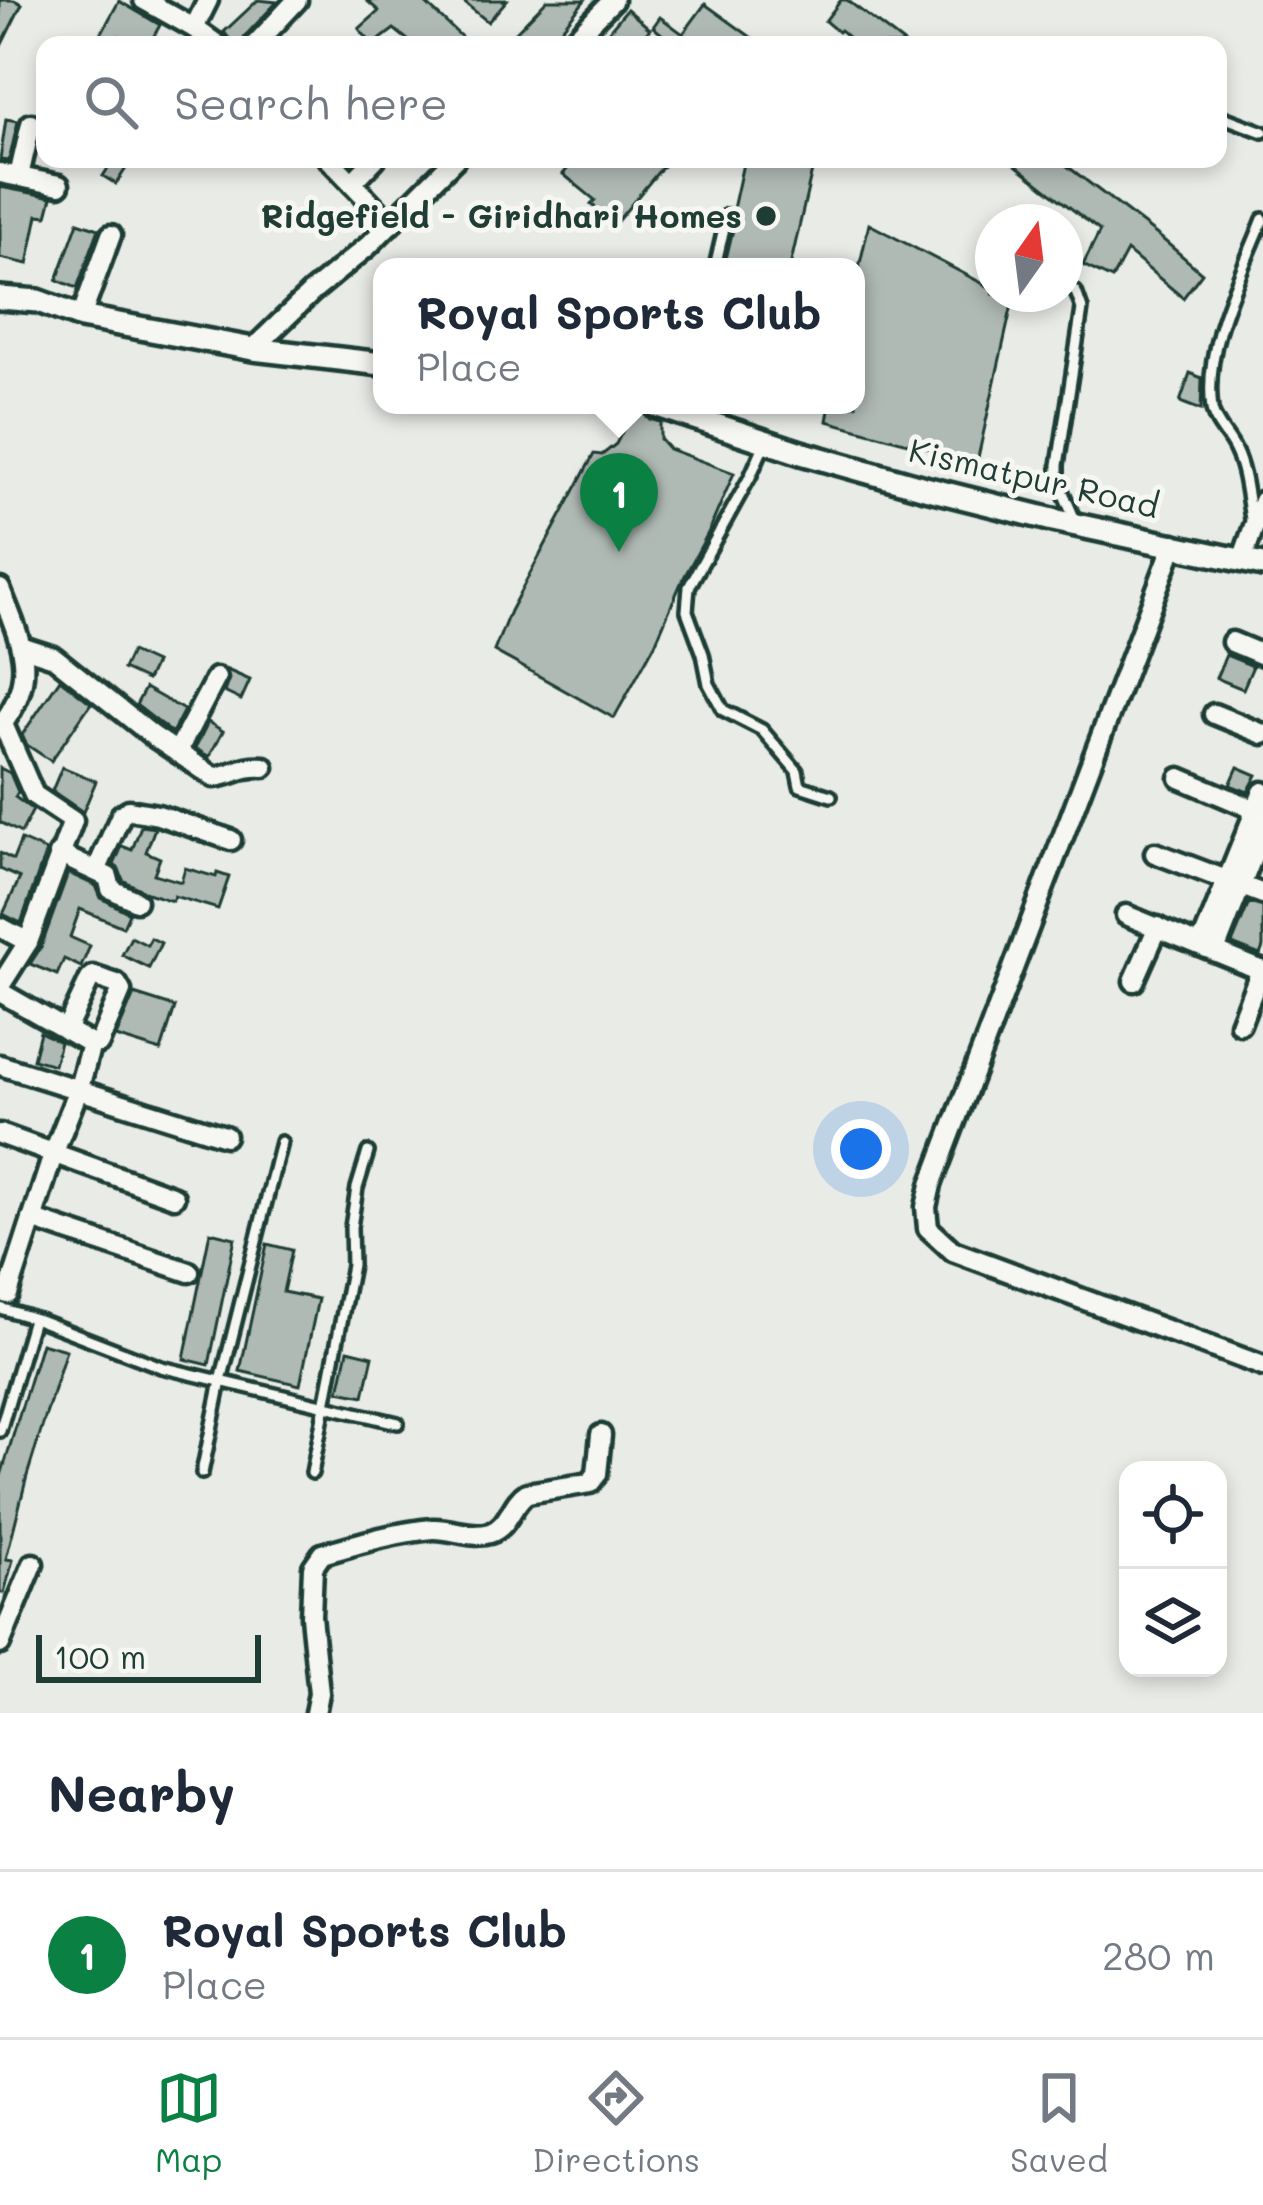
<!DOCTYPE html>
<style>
:root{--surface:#fff;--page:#f2f2f3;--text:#1f2937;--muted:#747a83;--line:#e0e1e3;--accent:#0b8043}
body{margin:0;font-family:Mali,sans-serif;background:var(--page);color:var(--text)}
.controls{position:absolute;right:36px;bottom:36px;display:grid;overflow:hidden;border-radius:24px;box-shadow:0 6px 18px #0003}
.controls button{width:108px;height:108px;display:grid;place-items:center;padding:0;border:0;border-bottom:3px solid var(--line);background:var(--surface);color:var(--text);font:60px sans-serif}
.compass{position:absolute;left:975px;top:204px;width:108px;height:108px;border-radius:50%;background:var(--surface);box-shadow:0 6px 18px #0003;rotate:14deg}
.scale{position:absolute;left:36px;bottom:30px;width:225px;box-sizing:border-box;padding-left:12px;border:6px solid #1f3d34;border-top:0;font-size:33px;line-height:42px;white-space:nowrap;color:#1f3d34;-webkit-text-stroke:9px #f6f6f2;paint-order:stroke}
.you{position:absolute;left:861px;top:1149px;width:42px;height:42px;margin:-30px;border:9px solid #fff;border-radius:50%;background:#1a73e8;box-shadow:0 0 0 18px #1a73e833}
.badge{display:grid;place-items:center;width:78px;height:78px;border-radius:50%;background:var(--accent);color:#fff;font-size:39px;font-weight:700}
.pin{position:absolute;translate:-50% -99px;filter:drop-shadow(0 3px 6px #0008)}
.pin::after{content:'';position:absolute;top:63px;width:42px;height:36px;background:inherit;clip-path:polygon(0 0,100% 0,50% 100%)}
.popup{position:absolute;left:373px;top:258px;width:492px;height:156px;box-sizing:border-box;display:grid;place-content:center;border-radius:24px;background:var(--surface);filter:drop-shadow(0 3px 9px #0005);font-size:39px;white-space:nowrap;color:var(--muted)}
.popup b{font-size:45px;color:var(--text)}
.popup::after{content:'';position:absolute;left:50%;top:100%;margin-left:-24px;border:24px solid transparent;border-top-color:var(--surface)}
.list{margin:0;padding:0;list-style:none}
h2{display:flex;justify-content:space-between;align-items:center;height:156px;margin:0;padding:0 48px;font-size:51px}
h2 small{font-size:39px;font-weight:400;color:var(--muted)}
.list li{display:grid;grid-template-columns:78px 1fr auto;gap:36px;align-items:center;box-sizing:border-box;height:168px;padding:0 48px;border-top:3px solid var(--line)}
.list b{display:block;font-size:45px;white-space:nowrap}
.list p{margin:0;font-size:39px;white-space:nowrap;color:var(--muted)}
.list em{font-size:39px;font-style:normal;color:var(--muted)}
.icon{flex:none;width:66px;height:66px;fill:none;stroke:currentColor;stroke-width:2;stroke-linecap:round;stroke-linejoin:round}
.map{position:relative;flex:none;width:1263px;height:1713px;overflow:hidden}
.search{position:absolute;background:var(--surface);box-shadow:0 6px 18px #0003;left:36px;right:36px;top:36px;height:132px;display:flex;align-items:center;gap:30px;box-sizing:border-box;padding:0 42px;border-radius:24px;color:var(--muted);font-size:45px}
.sheet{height:324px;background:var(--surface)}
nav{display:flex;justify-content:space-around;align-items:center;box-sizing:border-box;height:168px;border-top:3px solid var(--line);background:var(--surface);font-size:33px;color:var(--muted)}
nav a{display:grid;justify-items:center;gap:6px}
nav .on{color:var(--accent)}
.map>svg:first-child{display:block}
.building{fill:#b0bab5;stroke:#1f3d34;stroke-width:3}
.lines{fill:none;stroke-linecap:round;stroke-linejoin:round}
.service-casing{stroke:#1f3d34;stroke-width:18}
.minor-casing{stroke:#1f3d34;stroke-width:27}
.tertiary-casing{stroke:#1f3d34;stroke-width:30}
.service{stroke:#f6f6f2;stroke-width:9}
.minor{stroke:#f6f6f2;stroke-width:18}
.tertiary{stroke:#f6f6f2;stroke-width:21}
.poi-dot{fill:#1f3d34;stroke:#f6f6f2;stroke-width:4.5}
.labels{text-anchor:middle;stroke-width:10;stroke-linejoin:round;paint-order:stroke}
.poi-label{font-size:33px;font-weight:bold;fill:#1f3d34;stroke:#f6f6f2;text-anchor:end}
.street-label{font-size:33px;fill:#1f3d34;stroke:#f6f6f2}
</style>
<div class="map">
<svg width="1263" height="1713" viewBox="0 0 1263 1713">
<rect width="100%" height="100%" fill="#e9ebe7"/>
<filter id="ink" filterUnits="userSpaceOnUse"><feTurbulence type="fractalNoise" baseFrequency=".00833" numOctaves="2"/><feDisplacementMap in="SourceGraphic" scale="24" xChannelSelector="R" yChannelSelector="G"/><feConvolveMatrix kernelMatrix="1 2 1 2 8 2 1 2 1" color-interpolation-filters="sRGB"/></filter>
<g filter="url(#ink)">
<!-- building -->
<g class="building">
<polygon points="0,0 14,0 22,4 0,48"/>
<polygon points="258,0 277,2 245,36 242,45 234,45 224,32"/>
<polygon points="366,0 422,0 470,45 414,45 394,29 373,45 359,29 379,11"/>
<polygon points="461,0 507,0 488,22"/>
<polygon points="547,0 585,0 554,38 552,36 544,45 522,45 512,36"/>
<polygon points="841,0 847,0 906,45 857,45 840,30 838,32 825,21"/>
<polygon points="119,1 160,25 149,45 136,45 120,36 116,45 95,45"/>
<polygon points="705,4 762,45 675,45 653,27 660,17 683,34"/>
<polygon points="627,9 650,29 636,45 597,45"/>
<polygon points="6,119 18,121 9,161 0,160"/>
<polygon points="114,159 132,159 116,184 103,176"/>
<polygon points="576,159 669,159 615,224 591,204 595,200 563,174"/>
<polygon points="744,159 800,159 813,166 790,267 724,267 736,217 733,209"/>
<polygon points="1008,159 1058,159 1160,237 1202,273 1183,298 1127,251 1112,279 1083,265 1100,231"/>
<polygon points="0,187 52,197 47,216 38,215 28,264 0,258"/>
<polygon points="78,222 99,229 77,288 57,280"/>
<polygon points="869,224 993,289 993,294 1002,294 1013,300 977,462 827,421 830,405 856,405 856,281"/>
<polygon points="1190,373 1202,378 1201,410 1180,402"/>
<polygon points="630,409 642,412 649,419 660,422 660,439 669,449 734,473 708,533 681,583 655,644 614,718 494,651 510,611 594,454 602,455 616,444 629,418"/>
<polygon points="131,652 155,663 147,680 123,669"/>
<polygon points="1226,655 1253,666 1243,689 1216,678"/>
<polygon points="227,670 250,680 241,700 224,692 229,679"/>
<polygon points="60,679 91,703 51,761 27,745 22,735"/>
<polygon points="145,688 184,710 172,733 136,705"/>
<polygon points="208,722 223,731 209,757 195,748"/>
<polygon points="62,767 96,781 83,812 52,791"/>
<polygon points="1238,767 1257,775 1248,792 1230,785"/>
<polygon points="0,768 10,773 18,792 15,797 33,810 21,833 0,822"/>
<polygon points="141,826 155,828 146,852 160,858 154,874 181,882 185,868 216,877 217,873 229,877 218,909 174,896 172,901 147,893 123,880 119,869 114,865 122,846 132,850"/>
<polygon points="21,840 46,851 21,923 3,914 20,878 0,869 0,853 13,860"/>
<polygon points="68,873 96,886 101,898 129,913 123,927 80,909 70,937 90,946 81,967 64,959 57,975 30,964 41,947"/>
<polygon points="1249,903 1263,907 1263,947 1260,955 1232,944"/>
<polygon points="131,937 147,945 151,938 161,943 149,968 122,955"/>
<polygon points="134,994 175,1007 161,1051 116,1037"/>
<polygon points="40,1032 60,1042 54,1065 33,1059"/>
<polygon points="210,1232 235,1238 209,1365 184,1359"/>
<polygon points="267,1244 292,1250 283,1292 318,1299 300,1385 240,1371"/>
<polygon points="41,1343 66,1350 27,1476 6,1559 13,1560 4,1593 0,1593 0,1479"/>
<polygon points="348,1350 373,1356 364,1396 339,1391"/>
</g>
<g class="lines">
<defs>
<g id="service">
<polyline points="1218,115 1263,132"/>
<polyline points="715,267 727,215"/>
<polyline points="1065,286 1076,292 1082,309 1058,465 1058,481 1075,520"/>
<polyline points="766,441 750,477 689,587 687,611 703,654 709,684 723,710 762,730 797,771 800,786 831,796"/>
<path d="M1252 524C1247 500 1246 472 1235 450 1229 436 1215 425 1212 409 1203 344 1240 278 1263 219"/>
<polyline points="0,1308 39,1320 161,1367 398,1423"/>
<polyline points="0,1431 33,1319"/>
<polyline points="202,1473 221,1381 281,1142"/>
<polyline points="312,1473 352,1265 351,1227 357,1188 368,1152"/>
</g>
<g id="minor">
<polyline points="144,0 194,28 218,45"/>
<polyline points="194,28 208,0"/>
<polyline points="255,45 297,0"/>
<polyline points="569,45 613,0"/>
<polyline points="329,159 391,224"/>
<polyline points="0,173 59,185"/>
<polyline points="19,176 31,124"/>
<polyline points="352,183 375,159"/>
<polyline points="81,317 111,235"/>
<polyline points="253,349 312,292 368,246 455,159"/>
<polyline points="1174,544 931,1185 926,1207 928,1228 953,1251 1263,1366"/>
<polyline points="1242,560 1263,501"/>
<path d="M0 589C21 642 40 676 0 727"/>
<polyline points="1232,642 1263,655"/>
<path d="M23 647 54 657 153 736 214 777C234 775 242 765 264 767"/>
<polyline points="1214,714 1263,734"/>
<polyline points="177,752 216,678"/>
<polyline points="1180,778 1263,813"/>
<polyline points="1155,853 1263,894"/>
<polyline points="59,854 108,877 111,889 136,901"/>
<polyline points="96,871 121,815 129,810 158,815 231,840"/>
<polyline points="1126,915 1263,971"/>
<polyline points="0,927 28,942"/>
<polyline points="1201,945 1263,792"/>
<polyline points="1215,951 1263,830"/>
<polyline points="1134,981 1158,927"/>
<polyline points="0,986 28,942 73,821 34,795 3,724"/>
<polyline points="0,992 91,1044 78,1091 54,1152 8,1294 0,1291"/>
<polyline points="1240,1024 1261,970"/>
<polyline points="66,1030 90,979 93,976 117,984 121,991 99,1043 91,1044"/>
<polyline points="0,1065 225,1136"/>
<polyline points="0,1134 174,1197"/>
<polyline points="32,1219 189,1272"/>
<polyline points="0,1644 33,1564"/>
<path d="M315 1713 319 1693 311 1616 313 1567 322 1554C357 1544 396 1532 433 1529 451 1528 472 1539 490 1533 510 1526 511 1503 527 1493L590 1483 597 1474 601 1435"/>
</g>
<g id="tertiary">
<polyline points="0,298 38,301 81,317 253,349 382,364"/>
<polyline points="655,405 801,453 925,488 1053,520 1263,565"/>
</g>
</defs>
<!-- service casing -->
<use href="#service" class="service-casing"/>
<!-- minor casing -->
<use href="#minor" class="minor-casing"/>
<!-- tertiary casing -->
<use href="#tertiary" class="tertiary-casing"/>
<!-- service -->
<use href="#service" class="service"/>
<!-- minor -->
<use href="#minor" class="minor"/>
<!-- tertiary -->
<use href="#tertiary" class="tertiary"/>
</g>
</g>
<!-- markers -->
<circle class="poi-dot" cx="766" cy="216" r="12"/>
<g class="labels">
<!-- poi labels -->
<g class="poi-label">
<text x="742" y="228">Ridgefield - Giridhari Homes</text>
</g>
<!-- street labels -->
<g class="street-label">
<text transform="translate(1034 478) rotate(13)" y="12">Kismatpur Road</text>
</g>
</g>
</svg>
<div class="controls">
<button><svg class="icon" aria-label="locate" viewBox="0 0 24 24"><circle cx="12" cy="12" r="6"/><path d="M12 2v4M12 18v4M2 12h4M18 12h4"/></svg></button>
<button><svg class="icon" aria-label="layers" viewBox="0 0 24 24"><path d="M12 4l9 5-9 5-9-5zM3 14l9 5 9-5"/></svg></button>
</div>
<svg class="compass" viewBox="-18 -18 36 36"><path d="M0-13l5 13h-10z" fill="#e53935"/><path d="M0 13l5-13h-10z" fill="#747a83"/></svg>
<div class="scale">100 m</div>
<div class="you"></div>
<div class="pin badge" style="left:619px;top:552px">1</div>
<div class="popup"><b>Royal Sports Club</b>Place</div>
<div class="search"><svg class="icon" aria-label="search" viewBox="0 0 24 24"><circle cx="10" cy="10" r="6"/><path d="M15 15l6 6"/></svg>Search here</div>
</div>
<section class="sheet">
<h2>Nearby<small></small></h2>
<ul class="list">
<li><span class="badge">1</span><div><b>Royal Sports Club</b><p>Place</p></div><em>280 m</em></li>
</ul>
</section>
<nav>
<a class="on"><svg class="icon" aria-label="map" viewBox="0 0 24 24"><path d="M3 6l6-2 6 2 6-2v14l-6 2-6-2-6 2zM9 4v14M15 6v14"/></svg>Map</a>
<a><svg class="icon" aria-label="directions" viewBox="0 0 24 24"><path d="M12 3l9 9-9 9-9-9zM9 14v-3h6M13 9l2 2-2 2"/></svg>Directions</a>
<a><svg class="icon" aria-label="saved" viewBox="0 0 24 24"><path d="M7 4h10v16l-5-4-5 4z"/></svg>Saved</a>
</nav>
